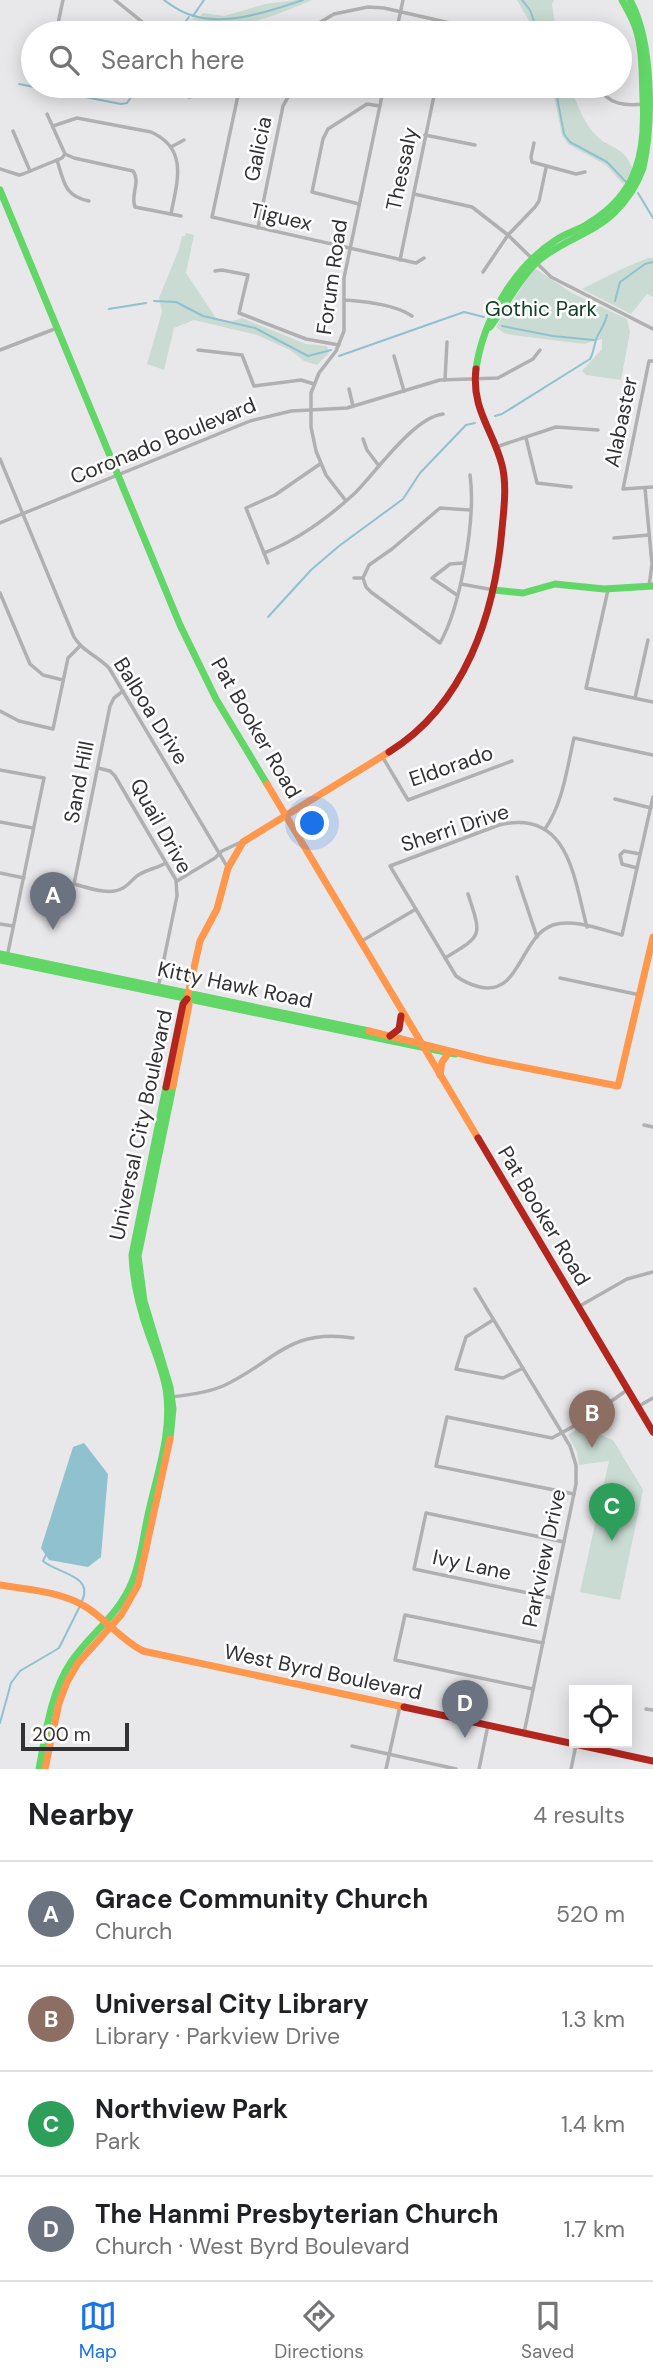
<!DOCTYPE html>
<meta charset="utf-8">
<style>
:root{--surface:#fff;--page:#f2f2f2;--text:#202124;--muted:#757577;--line:#e0e0e0;--accent:#1a73e8}
body{margin:0;font-family:"DM Sans",sans-serif;background:var(--page);color:var(--text)}
.controls{position:absolute;right:21px;bottom:21px;display:grid;overflow:hidden;border-radius:0px;box-shadow:0 4px 18px #0003}
.controls button{width:63px;height:63px;display:grid;place-items:center;padding:0;border:0;border-bottom:2px solid var(--line);background:var(--surface);color:var(--text);font:35px sans-serif}
.scale{position:absolute;left:21px;bottom:18px;width:108px;box-sizing:border-box;padding-left:7px;border:4px solid #323234;border-top:0;font-size:19px;line-height:24px;white-space:nowrap;color:#323234;-webkit-text-stroke:5px #fff;paint-order:stroke}
.you{position:absolute;left:313px;top:824px;width:24px;height:24px;margin:-18px;border:5px solid #fff;border-radius:50%;background:#1a73e8;box-shadow:0 0 0 10px #1a73e833}
.badge{display:grid;place-items:center;width:46px;height:46px;border-radius:50%;background:var(--accent);color:#fff;font-size:23px;font-weight:700}
.pin{position:absolute;translate:-50% -58px;filter:drop-shadow(0 2px 4px #0008)}
.pin::after{content:'';position:absolute;top:37px;width:24px;height:21px;background:inherit;clip-path:polygon(0 0,100% 0,50% 100%)}
.list{margin:0;padding:0;list-style:none}
h2{display:flex;justify-content:space-between;align-items:center;height:91px;margin:0;padding:0 28px;font-size:30px}
h2 small{font-size:23px;font-weight:400;color:var(--muted)}
.list li{display:grid;grid-template-columns:46px 1fr auto;gap:21px;align-items:center;box-sizing:border-box;height:105px;padding:0 28px;border-top:2px solid var(--line)}
.list b{display:block;font-size:26px;white-space:nowrap}
.list p{margin:0;font-size:23px;white-space:nowrap;color:var(--muted)}
.list em{font-size:23px;font-style:normal;color:var(--muted)}
.icon{flex:none;width:38px;height:38px;fill:none;stroke:currentColor;stroke-width:2;stroke-linecap:round;stroke-linejoin:round}
.map{position:relative;flex:none;width:653px;height:1769px;overflow:hidden}
.search{position:absolute;background:var(--surface);box-shadow:0 4px 18px #0003;left:21px;right:21px;top:21px;height:77px;display:flex;align-items:center;gap:18px;box-sizing:border-box;padding:0 24px;border-radius:38px;color:var(--muted);font-size:26px}
.sheet{height:511px;background:var(--surface)}
nav{display:flex;justify-content:space-around;align-items:center;box-sizing:border-box;height:98px;border-top:2px solid var(--line);background:var(--surface);font-size:19px;color:var(--muted)}
nav a{display:grid;justify-items:center;gap:4px}
nav .on{color:var(--accent)}
.map>svg:first-child{display:block}
.green{fill:#c9dbd2}
.water{fill:#90c1ce}
.lines{fill:none;stroke-linecap:round;stroke-linejoin:round}
.stream{stroke:#90c1ce;stroke-width:2}
.street{stroke:#b1b0b0;stroke-width:3.5}
.fast{stroke:#63d668;stroke-width:7}
.slow{stroke:#ff974d;stroke-width:7}
.jam{stroke:#b3261e;stroke-width:7}
.labels{text-anchor:middle;stroke-width:5;stroke-linejoin:round;paint-order:stroke}
.street-label{font-size:21px;fill:#323234;stroke:#fff}
.park-label{font-size:21px;fill:#12402b;stroke:#fff}
</style>
<div class="map">
<svg width="653" height="1769" viewBox="0 0 653 1769">
<rect width="100%" height="100%" fill="#e8e8eb"/>
<!-- green -->
<g class="green">
<path d="M295 0H312C289 10 253 25 228 26 215 26 202 22 190 19L200 17 203 13 224 16 265 4Z"/>
<polygon points="517,0 554,0 552,4 556,33 536,33"/>
<path d="M552 86H571C575 101 583 120 593 132 609 151 623 143 633 170L623 184 606 165 568 144 562 135Z"/>
<polygon points="186,233 194,235 186,273 216,318 230,322 242,318 306,344 327,346 329,353 317,365 304,361 290,350 257,335 194,320 174,328 164,370 147,364 162,312 159,298 179,249 182,236 185,236"/>
<polygon points="648,258 653,258 653,297 647,294 631,314 582,289 624,268"/>
<polygon points="534,268 572,293 627,319 630,332 621,380 586,375 582,371 602,349 602,339 584,344 512,335 504,333 496,327"/>
<polygon points="591,1420 601,1435 613,1440 643,1490 620,1600 580,1592 609,1461 579,1465 577,1452 568,1435"/>
</g>
<!-- water -->
<polygon class="water" points="84,1443 108,1474 101,1557 88,1567 49,1560 41,1548 73,1447"/>
<g class="lines">
<!-- stream -->
<g class="stream">
<path d="M164 0C171 5 179 11 188 14 224 28 269 11 303 0"/>
<polyline points="522,0 530,10 538,33"/>
<polyline points="193,16 204,0"/>
<polyline points="177,33 189,17"/>
<polyline points="19,84 121,104 127,103 139,86"/>
<polyline points="555,86 564,134 570,142 607,162 626,182"/>
<polyline points="638,193 653,218"/>
<polyline points="154,301 176,302 203,316 255,328 308,356 331,350"/>
<polyline points="615,301 620,282 645,264 653,262"/>
<polyline points="109,309 146,303"/>
<polyline points="502,326 553,336 594,340"/>
<polyline points="339,356 464,312 484,317"/>
<path d="M495 416 502 414 590 359C594 352 594 344 597 337 601 329 605 324 607 315"/>
<polyline points="268,617 311,570 339,546 403,499 420,473 466,425 475,423"/>
<path d="M46 1555 43 1561C58 1574 94 1575 82 1601"/>
<polyline points="0,1723 11,1683 20,1671 59,1648 80,1606"/>
</g>
<!-- street -->
<g class="street">
<polyline points="115,0 146,25"/>
<polyline points="56,30 70,33"/>
<polyline points="56,33 63,0"/>
<polyline points="302,33 334,14 368,7 384,8 450,23 496,29"/>
<polyline points="396,33 403,0"/>
<polyline points="448,33 450,23"/>
<polyline points="145,86 190,97 192,86"/>
<polyline points="240,86 212,217 416,263 424,258"/>
<polyline points="464,86 500,92 516,87"/>
<path d="M598 86C608 105 625 106 644 104"/>
<path d="M47 114 65 154 74 158 133 171C141 182 130 195 135 207L181 216"/>
<path d="M53 126 77 118 151 132C189 149 177 182 171 214"/>
<polyline points="13,131 30,171"/>
<polyline points="425,135 475,145"/>
<polyline points="534,143 531,157 532,162 576,174 585,172"/>
<polyline points="171,147 184,140"/>
<path d="M57 160C64 182 64 196 89 201"/>
<polyline points="0,169 19,175 23,174 62,158 65,154"/>
<polyline points="414,194 472,207 508,235 551,277 653,329"/>
<polyline points="359,204 312,192 323,139 328,129 367,104 380,106"/>
<polyline points="258,228 283,106 288,97 305,86"/>
<polyline points="400,260 436,86"/>
<polyline points="215,271 222,270 248,275 239,313 306,339 339,345"/>
<polyline points="483,272 508,235 535,207 539,201 546,168"/>
<path d="M345 300C366 302 394 304 412 316"/>
<polyline points="0,350 57,328"/>
<polyline points="198,350 242,355 254,386 301,380 314,384"/>
<polyline points="394,356 404,391"/>
<polyline points="653,361 649,361 623,489 653,487"/>
<polyline points="445,380 447,342"/>
<polyline points="349,389 353,406"/>
<polyline points="526,438 537,483 571,487"/>
<polyline points="363,439 367,450 379,466"/>
<polyline points="496,447 556,427 598,430"/>
<path d="M0 459 74 637C82 651 98 656 109 668L228 868"/>
<path d="M470 475C476 518 461 606 440 643L371 592 366 587 363 578 369 565 392 549 440 508 470 510"/>
<polyline points="645,488 652,564 649,586"/>
<polyline points="346,501 326,475 316,451 311,427 311,393 319,373 336,351 344,331 344,278 384,86"/>
<polyline points="0,523 250,421 291,411 347,408 440,380 498,378 533,359 540,350"/>
<polyline points="614,538 649,535"/>
<path d="M264 553C298 540 328 518 355 493 376 472 414 417 443 414"/>
<polyline points="268,563 246,508 275,495 320,464"/>
<polyline points="354,578 363,578"/>
<polyline points="461,584 494,590"/>
<polyline points="608,590 586,688 653,702"/>
<polyline points="0,593 30,664 43,675 63,680"/>
<polyline points="457,595 432,578 450,564 464,563"/>
<path d="M123 691 114 698 110 706 74 884C89 888 109 896 123 888 130 884 134 877 140 874 149 869 157 868 166 863"/>
<polyline points="635,698 648,640"/>
<polyline points="0,711 19,721 53,729 68,658 80,646"/>
<polyline points="382,756 408,800 512,761"/>
<polyline points="98,768 110,771 115,776 176,880 177,896 158,988"/>
<polyline points="0,770 44,778 6,962"/>
<polyline points="615,799 651,808"/>
<polyline points="0,822 33,828"/>
<path d="M545 829C563 803 567 768 574 738L653 755"/>
<polyline points="637,868 622,864 620,855 624,851 640,854"/>
<polyline points="0,873 24,878"/>
<polyline points="517,877 537,937"/>
<polyline points="177,881 215,858 222,851 241,842"/>
<polyline points="0,924 13,926"/>
<path d="M587 927C574 879 569 808 499 825L390 866 456 976C464 982 471 985 480 987 521 996 520 936 553 925 573 918 602 930 622 935L653 797"/>
<polyline points="360,942 416,909"/>
<path d="M445 958C483 935 482 937 468 894"/>
<polyline points="560,978 640,995"/>
<polyline points="644,1125 653,1127"/>
<polyline points="475,1289 570,1446 576,1465 576,1484 524,1733"/>
<polyline points="578,1307 627,1279 653,1272"/>
<polyline points="493,1320 466,1337 456,1369 503,1378 523,1368"/>
<path d="M170 1397C188 1395 206 1393 223 1386 275 1362 288 1328 353 1338"/>
<polyline points="637,1407 653,1398"/>
<polyline points="574,1494 436,1466 447,1417 552,1438 585,1420 627,1390"/>
<polyline points="552,1598 414,1569 426,1513 564,1542"/>
<polyline points="533,1689 395,1660 405,1615 543,1643"/>
<polyline points="646,1709 653,1710"/>
<polyline points="352,1746 456,1769"/>
<polyline points="386,1769 400,1706"/>
<polyline points="479,1769 488,1725"/>
<polyline points="571,1769 576,1745"/>
</g>
<!-- fast -->
<g class="fast">
<polyline points="0,190 180,625 216,699 267,784"/>
<path d="M490 327C506 306 518 280 537 262 560 241 592 234 614 213 627 200 637 185 643 168 653 123 653 42 630 0"/>
<path d="M476 369C483 320 514 267 556 240 566 233 579 230 589 223 638 194 646 151 643 98 642 76 643 51 636 29 633 19 627 9 622 0"/>
<polyline points="494,590 523,593 555,584 604,589 653,586"/>
<polyline points="0,954 369,1031"/>
<polyline points="0,960 455,1054"/>
<polyline points="170,1439 173,1409 170,1387 144,1301 138,1256 173,1086"/>
<path d="M39 1769C46 1733 50 1694 71 1662 90 1634 119 1615 132 1582 141 1561 143 1537 148 1515 157 1474 173 1431 166 1389 163 1372 156 1354 150 1338 140 1311 133 1284 132 1255L166 1087"/>
</g>
<!-- slow -->
<g class="slow">
<polyline points="267,784 478,1138"/>
<polyline points="369,1031 486,1060 618,1086 653,937"/>
<polyline points="440,1075 442,1062 448,1054"/>
<polyline points="173,1086 189,1005 187,999 200,941 217,909 228,868 243,842 389,752"/>
<path d="M0 1585C28 1590 61 1591 86 1607 107 1620 121 1640 143 1651L404 1707"/>
<polyline points="45,1769 59,1703 67,1682 78,1663 121,1615 138,1585 170,1439"/>
</g>
<!-- jam -->
<g class="jam">
<path d="M389 752C465 705 495 614 502 529 504 508 507 485 502 465 493 430 471 409 476 369"/>
<polyline points="390,1036 399,1029 401,1016"/>
<polyline points="166,1087 183,1004 187,999"/>
<polyline points="478,1138 653,1432"/>
<polyline points="404,1707 653,1761"/>
</g>
</g>
<g class="labels">
<!-- street labels -->
<g class="street-label">
<text transform="translate(258 149) rotate(-78)" y="7">Galicia</text>
<text transform="translate(402 169) rotate(-78)" y="7">Thessaly</text>
<text transform="translate(281 217) rotate(13)" y="7">Tiguex</text>
<text transform="translate(332 277) rotate(-82)" y="7">Forum Road</text>
<text transform="translate(621 422) rotate(-78)" y="7">Alabaster</text>
<text transform="translate(163 441) rotate(-22)" y="7">Coronado Boulevard</text>
<text transform="translate(151 711) rotate(58)" y="7">Balboa Drive</text>
<text transform="translate(256 728) rotate(60)" y="7">Pat Booker Road</text>
<text transform="translate(451 766) rotate(-19)" y="7">Eldorado</text>
<text transform="translate(79 782) rotate(-79)" y="7">Sand Hill</text>
<text transform="translate(161 826) rotate(61)" y="7">Quail Drive</text>
<text transform="translate(455 828) rotate(-18)" y="7">Sherri Drive</text>
<text transform="translate(235 985) rotate(12)" y="7">Kitty Hawk Road</text>
<text transform="translate(141 1125) rotate(-78)" y="7">Universal City Boulevard</text>
<text transform="translate(544 1216) rotate(59)" y="7">Pat Booker Road</text>
<text transform="translate(544 1558) rotate(-78)" y="7">Parkview Drive</text>
<text transform="translate(472 1565) rotate(12)" y="7">Ivy Lane</text>
<text transform="translate(323 1672) rotate(12)" y="7">West Byrd Boulevard</text>
</g>
<!-- park labels -->
<g class="park-label">
<text x="541" y="316">Gothic Park</text>
</g>
</g>
</svg>
<div class="controls">
<button><svg class="icon" aria-label="locate" viewBox="0 0 24 24"><circle cx="12" cy="12" r="6"/><path d="M12 2v4M12 18v4M2 12h4M18 12h4"/></svg></button>
</div>
<div class="scale">200 m</div>
<div class="you"></div>
<div class="pin badge" style="left:53px;top:930px;background:#6b7280">A</div>
<div class="pin badge" style="left:592px;top:1448px;background:#8d6e63">B</div>
<div class="pin badge" style="left:612px;top:1541px;background:#2e9e5b">C</div>
<div class="pin badge" style="left:465px;top:1738px;background:#6b7280">D</div>
<div class="search"><svg class="icon" aria-label="search" viewBox="0 0 24 24"><circle cx="10" cy="10" r="6"/><path d="M15 15l6 6"/></svg>Search here</div>
</div>
<section class="sheet">
<h2>Nearby<small>4 results</small></h2>
<ul class="list">
<li><span class="badge" style="background:#6b7280">A</span><div><b>Grace Community Church</b><p>Church</p></div><em>520 m</em></li>
<li><span class="badge" style="background:#8d6e63">B</span><div><b>Universal City Library</b><p>Library · Parkview Drive</p></div><em>1.3 km</em></li>
<li><span class="badge" style="background:#2e9e5b">C</span><div><b>Northview Park</b><p>Park</p></div><em>1.4 km</em></li>
<li><span class="badge" style="background:#6b7280">D</span><div><b>The Hanmi Presbyterian Church</b><p>Church · West Byrd Boulevard</p></div><em>1.7 km</em></li>
</ul>
</section>
<nav>
<a class="on"><svg class="icon" aria-label="map" viewBox="0 0 24 24"><path d="M3 6l6-2 6 2 6-2v14l-6 2-6-2-6 2zM9 4v14M15 6v14"/></svg>Map</a>
<a><svg class="icon" aria-label="directions" viewBox="0 0 24 24"><path d="M12 3l9 9-9 9-9-9zM9 14v-3h6M13 9l2 2-2 2"/></svg>Directions</a>
<a><svg class="icon" aria-label="saved" viewBox="0 0 24 24"><path d="M7 4h10v16l-5-4-5 4z"/></svg>Saved</a>
</nav>
